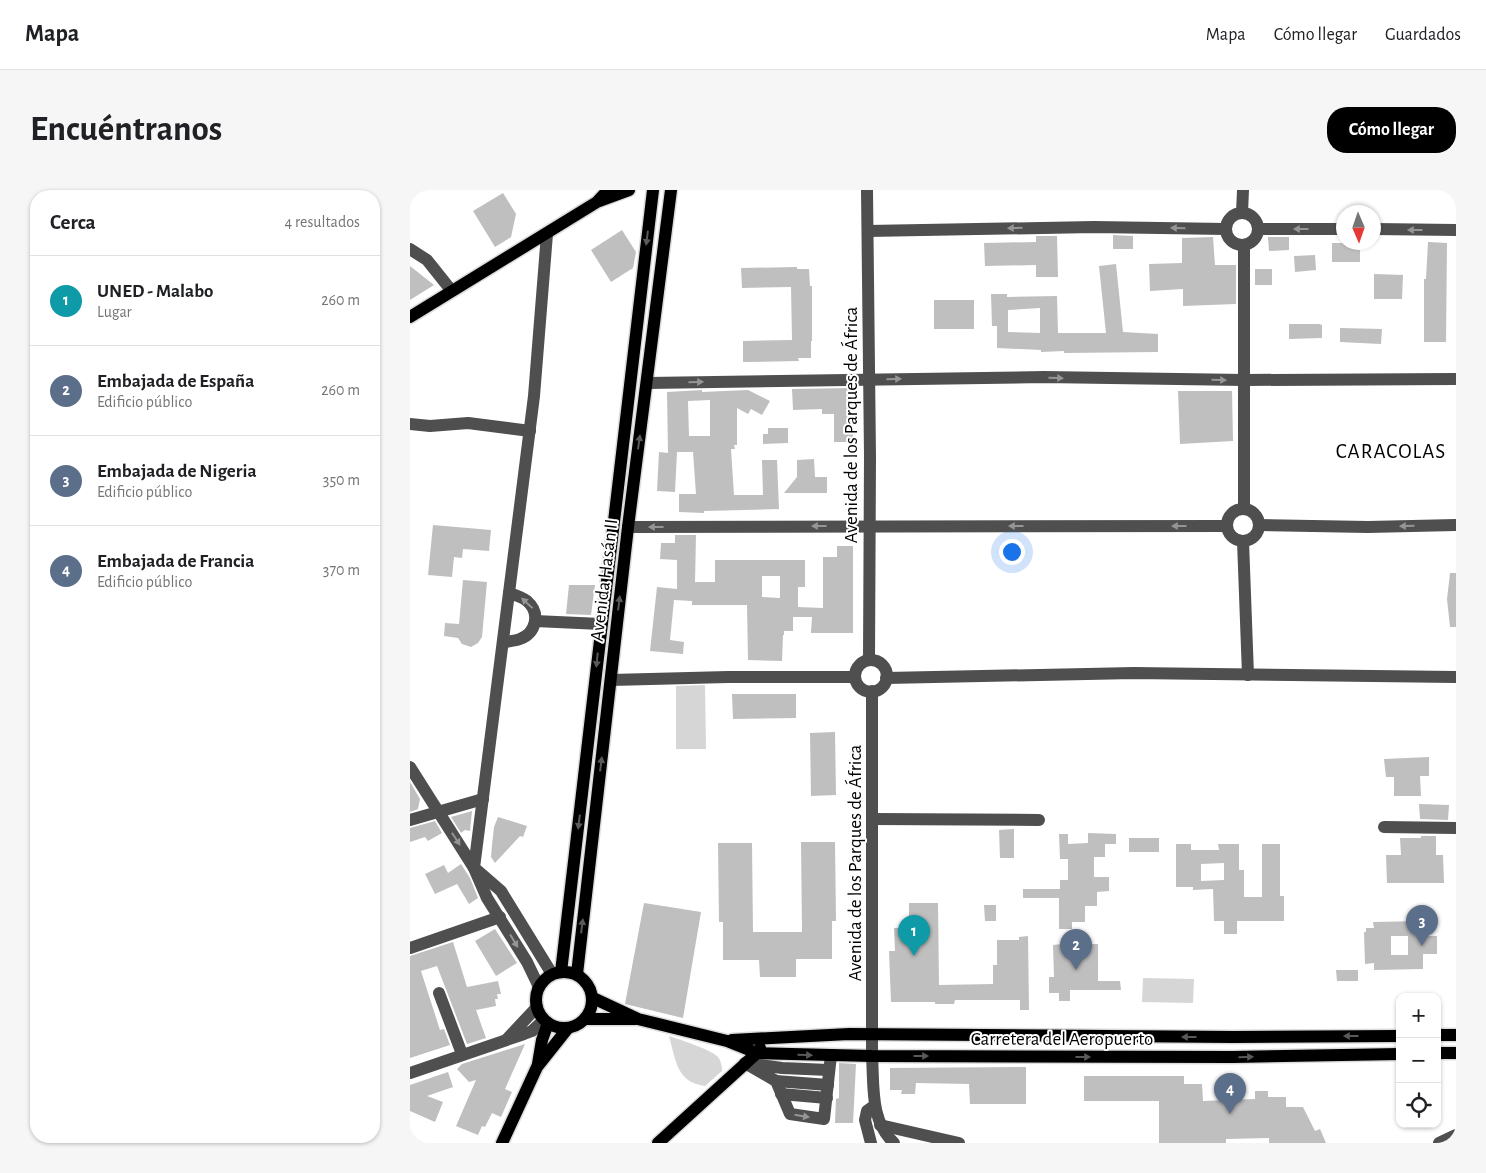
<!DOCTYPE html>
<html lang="es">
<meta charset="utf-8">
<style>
:root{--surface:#fff;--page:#f6f6f6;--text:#202124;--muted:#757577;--line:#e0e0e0;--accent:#000}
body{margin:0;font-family:"Alegreya Sans",sans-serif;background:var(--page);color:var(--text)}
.controls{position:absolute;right:15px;bottom:15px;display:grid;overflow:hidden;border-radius:10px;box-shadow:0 1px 4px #0004}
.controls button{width:45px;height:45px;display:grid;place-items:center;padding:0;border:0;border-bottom:1px solid var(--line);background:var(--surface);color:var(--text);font:25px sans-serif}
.compass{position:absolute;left:926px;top:15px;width:45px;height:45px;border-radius:50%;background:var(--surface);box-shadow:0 1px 4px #0004;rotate:178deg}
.you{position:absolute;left:601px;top:361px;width:18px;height:18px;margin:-12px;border:4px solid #fff;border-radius:50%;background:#1a73e8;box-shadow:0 0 0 8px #1a73e833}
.badge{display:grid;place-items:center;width:32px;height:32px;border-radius:50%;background:var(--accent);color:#fff;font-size:16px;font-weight:700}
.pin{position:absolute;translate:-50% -41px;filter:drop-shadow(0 1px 2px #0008)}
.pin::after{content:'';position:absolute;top:26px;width:18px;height:15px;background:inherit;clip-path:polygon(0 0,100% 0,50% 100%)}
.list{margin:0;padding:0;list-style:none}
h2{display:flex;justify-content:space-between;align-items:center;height:65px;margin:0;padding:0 20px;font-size:21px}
h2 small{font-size:16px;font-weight:400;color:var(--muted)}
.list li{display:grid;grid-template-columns:32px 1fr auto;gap:15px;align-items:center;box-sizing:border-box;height:90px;padding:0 20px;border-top:1px solid var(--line)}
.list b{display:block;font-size:19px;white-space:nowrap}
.list p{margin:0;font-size:16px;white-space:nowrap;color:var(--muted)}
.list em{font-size:16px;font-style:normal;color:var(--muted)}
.icon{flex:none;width:28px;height:28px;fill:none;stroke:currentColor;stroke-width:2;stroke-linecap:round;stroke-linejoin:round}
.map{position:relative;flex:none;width:1046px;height:953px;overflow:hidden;border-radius:20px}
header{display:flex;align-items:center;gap:30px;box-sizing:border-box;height:70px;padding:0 25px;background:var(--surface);border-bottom:1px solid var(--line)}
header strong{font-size:24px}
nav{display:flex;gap:28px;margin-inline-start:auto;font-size:18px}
.intro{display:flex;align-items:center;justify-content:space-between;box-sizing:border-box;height:120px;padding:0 30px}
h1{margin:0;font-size:35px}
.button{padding:12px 22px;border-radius:20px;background:var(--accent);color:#fff;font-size:18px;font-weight:700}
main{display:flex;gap:30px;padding:0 30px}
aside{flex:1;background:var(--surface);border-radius:20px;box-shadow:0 1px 4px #0004}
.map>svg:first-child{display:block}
.green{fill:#d6d6d6}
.building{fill:#bfbfbf;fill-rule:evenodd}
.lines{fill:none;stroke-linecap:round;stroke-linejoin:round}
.major-casing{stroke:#dbdbdb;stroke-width:15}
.minor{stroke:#4f4f4f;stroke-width:12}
.major{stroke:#000;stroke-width:12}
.oneway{fill:#959595}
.oneway2{fill:#595959}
.labels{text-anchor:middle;stroke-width:4;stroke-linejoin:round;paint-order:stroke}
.street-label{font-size:19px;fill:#000;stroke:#fff}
.quarter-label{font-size:21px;letter-spacing:1px;fill:#000;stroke:#fff}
</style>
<header>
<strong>Mapa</strong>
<nav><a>Mapa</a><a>Cómo llegar</a><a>Guardados</a></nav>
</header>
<div class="intro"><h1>Encuéntranos</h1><a class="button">Cómo llegar</a></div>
<main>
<aside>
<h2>Cerca<small>4 resultados</small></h2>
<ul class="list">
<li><span class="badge" style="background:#0f9aa8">1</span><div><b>UNED - Malabo</b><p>Lugar</p></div><em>260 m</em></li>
<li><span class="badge" style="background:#5c6f8a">2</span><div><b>Embajada de España</b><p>Edificio público</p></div><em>260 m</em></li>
<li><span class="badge" style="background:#5c6f8a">3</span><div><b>Embajada de Nigeria</b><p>Edificio público</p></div><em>350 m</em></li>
<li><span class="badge" style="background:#5c6f8a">4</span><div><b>Embajada de Francia</b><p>Edificio público</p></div><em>370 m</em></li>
</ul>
</aside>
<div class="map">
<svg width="1046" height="953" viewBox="0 0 1046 953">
<rect width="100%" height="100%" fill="#fff"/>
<!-- green -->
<g class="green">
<polygon points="295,495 296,559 266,559 266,496"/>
<polygon points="733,788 784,789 783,813 732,812"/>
<path d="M259 846C271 850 299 859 307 866 311 870 312 876 312 881L295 896C266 892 266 870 259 846Z"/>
</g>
<!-- building -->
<g class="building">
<polygon points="93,3 106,24 101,47 85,57 63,21"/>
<polygon points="212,40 226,62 223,78 201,92 181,60"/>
<polygon points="703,45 723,46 723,59 703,59"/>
<polygon points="626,46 647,46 648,87 626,87 626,75 575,76 574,53 626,52"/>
<polygon points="803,47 805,75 826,75 826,114 773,116 773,99 740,101 739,74 772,73 772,48"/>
<polygon points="858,47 879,47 879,60 859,61"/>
<polygon points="1018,52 1037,53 1036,152 1014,152 1014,89 1016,89"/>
<rect x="922" y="53" width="28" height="19"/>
<polygon points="905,65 906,80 885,82 884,66"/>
<path d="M706 74 713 142 748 144V162L654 163V161L631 162V160L587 158V136H582L581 104H597V107L647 106 648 143H696L689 76ZM630 118V143L598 142V120Z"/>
<polygon points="0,76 24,95 0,110"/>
<polygon points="387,77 387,79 399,79 400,96 402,96 402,151 401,151 401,168 388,168 389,171 333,172 333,151 382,150 381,97 332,98 331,78"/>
<rect x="845" y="79" width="17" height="16"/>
<polygon points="964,84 993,85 992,109 964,109"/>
<rect x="524" y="110" width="40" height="29"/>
<polygon points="879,134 909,134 912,135 912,148 879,149"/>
<polygon points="930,138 972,139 971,154 930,152"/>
<polygon points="442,198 443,252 424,252 424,224 412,224 412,219 383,220 382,199"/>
<path d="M292 200V202L338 200 360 211 352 225 341 219 338 224 327 218V255H324L325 259H321L324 305H353L352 270H367L369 319 294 321V323L269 322V304H286L283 262H267L265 302 247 301 249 262 258 263 257 202ZM300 210V246H279L278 211Z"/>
<polygon points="768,201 822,201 823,251 770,254"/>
<polygon points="358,238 378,238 378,253 353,254 353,244 358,244"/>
<polygon points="404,269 405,287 417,287 417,303 374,303 387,287 387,270"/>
<polygon points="23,335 81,340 79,361 53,359 52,368 44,367 42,387 18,385"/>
<path d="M265 345H286L285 392H305V370H395V397H388V417L413 418V367H427V356H443V443H401L402 427H383V441H374V445H373L372 471 338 470 337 415H282V411L264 410 260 450 274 452 273 464 240 461 247 397 267 399V370L250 369 251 353H265ZM352 386H370V408L352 407Z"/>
<polygon points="1040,383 1046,383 1046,437 1040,437 1037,409"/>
<polygon points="53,390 77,392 72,447 68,453 61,457 52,454 48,448 34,446 35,433 49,434"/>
<polygon points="159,395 185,395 181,425 156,424"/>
<polygon points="322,504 386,504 386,528 323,529"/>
<polygon points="425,542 426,605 401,606 400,543"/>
<polygon points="1019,567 1019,586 1010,586 1011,606 984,606 984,587 976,587 974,569"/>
<polygon points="0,592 10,609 8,619 0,622"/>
<polygon points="1009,614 1039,615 1038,630 1010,629"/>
<polygon points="62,621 60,641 55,640 51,643 41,627"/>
<polygon points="88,627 117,636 113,647 110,646 85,673 81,667 82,655 84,637"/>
<polygon points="25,631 32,643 18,651 15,647 0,652 0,638"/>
<polygon points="604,639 604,668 590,668 589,640"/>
<polygon points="678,643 706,644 706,654 695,654 695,667 684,667 684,687 699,687 699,701 687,702 687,716 675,716 675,732 662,732 662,739 649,739 649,708 613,708 613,699 650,699 650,690 658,690 658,669 650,669 649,644 658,644 658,654 678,653"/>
<polygon points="1011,646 1026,646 1026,665 1033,665 1034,693 977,693 976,665 991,665 990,648 1011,648"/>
<rect x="719" y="648" width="30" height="14"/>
<polygon points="391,652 425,652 426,731 422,731 422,769 386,769 386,787 350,787 349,770 313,770 313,732 309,732 308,653 342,653 343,742 392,742"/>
<path d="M766 654H781V660H809L808 654H829V680H834V707H852V654H870V706H874V731H827V744H814V731H804L803 699 783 700V697H766ZM814 673V690L791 691V674Z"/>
<polygon points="51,674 60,688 68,708 59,714 47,694 25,704 15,684 34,675 38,683"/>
<polygon points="234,713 291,722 273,828 215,814"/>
<polygon points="499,713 528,713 529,795 583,794 583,775 587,775 587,750 609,750 609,747 618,746 619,820 610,820 610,810 545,810 544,814 525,814 525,812 481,812 479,761 485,761 484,738 499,738"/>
<polygon points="574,715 586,715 586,731 575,731"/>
<path d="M1012 731V746H1027V764H1013V779L964 780V773L955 774 954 742H956V738H964L963 732ZM981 746H998V765H981Z"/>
<polygon points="85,739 107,773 86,786 65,751"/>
<polygon points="43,752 57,797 88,791 91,804 87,804 88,809 85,809 86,816 66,820 76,848 57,854 27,776 11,781 30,840 34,839 40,855 0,868 0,766"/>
<polygon points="652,754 652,759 678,759 678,754 688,754 688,791 710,791 711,800 660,800 660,811 649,811 649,803 639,803 639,787 644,787 643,755"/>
<polygon points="926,780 948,780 948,791 927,791"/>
<polygon points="115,854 95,899 102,902 91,927 82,923 75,937 72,936 68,945 46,936 66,890 59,892 47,879 52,874"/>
<polygon points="429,873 446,874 443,933 425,933 426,909 429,908"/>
<polygon points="616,877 616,914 560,914 559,894 506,893 505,904 491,904 492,900 480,900 480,878"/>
<polygon points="38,882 43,897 17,906 33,912 25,932 0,921 0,895"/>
<polygon points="674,886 774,886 774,894 792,894 793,911 845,909 845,901 858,901 858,907 876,907 876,917 893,917 905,941 910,939 916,953 859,953 859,948 816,949 816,953 749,953 749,911 674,911"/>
</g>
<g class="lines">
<defs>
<g id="major">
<polyline points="189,11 219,0"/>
<polyline points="0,127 187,12 198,0"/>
<circle cx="154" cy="810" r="28"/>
<polyline points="151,782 243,0"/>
<polyline points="167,784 218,337 261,0"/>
<polyline points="183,808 228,829 317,851 347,863 462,866 823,867 990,864"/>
<polyline points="175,829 225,829"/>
<polyline points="1027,845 1046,845"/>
<polyline points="322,850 439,844 823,847 990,846"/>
<polyline points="1027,863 1046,863"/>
<polyline points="128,874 132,850 138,833"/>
<polyline points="92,953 127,877 158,838"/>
<polyline points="248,953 347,863 350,858"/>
</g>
</defs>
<!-- major casing -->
<use href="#major" class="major-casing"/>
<!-- minor -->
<g class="minor">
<polyline points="457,0 460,266 459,470"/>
<polyline points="832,23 833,0"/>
<circle cx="832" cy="39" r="16"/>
<polyline points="848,39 934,39"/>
<polyline points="964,39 1046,40"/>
<polyline points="458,41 684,37 816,39"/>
<polyline points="0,59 17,70 41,100"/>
<polyline points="238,193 634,187 834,190 1046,189"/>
<polyline points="0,234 20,236 58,233 120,241"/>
<polyline points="834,319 834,55"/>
<circle cx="833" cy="335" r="16"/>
<polyline points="849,335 958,337 1046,335"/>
<polyline points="218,337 817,336"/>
<polyline points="833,351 838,485"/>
<polyline points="125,431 191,434"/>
<path d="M94 452C99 451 105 451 110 449 126 443 131 423 117 411 112 407 105 405 99 403"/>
<circle cx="461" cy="486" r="16"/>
<polyline points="476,488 724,483 1046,487"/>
<polyline points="201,490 318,487 445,487"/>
<path d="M462 501V866C464 896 460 931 484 953"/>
<polyline points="0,577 64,678 77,708 117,772 129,797"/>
<polyline points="462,629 629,630"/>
<polyline points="0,630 73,609"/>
<polyline points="974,637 1046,638"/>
<polyline points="64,678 124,206 137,44"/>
<polyline points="68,681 91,701 142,784"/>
<polyline points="0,758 90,727"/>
<polyline points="29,803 52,864"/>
<polyline points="97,849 127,817"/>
<polyline points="335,873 366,891 380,924 414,929 421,865"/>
<polyline points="342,874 372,878 419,880"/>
<polyline points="0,883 114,844 122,841 134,830"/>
<polyline points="366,891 418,895"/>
<polyline points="371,904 417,908"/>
<polyline points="470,935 549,953"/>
<polyline points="461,953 455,930 457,921 464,916"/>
<polyline points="1029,953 1046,945"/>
</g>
<!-- major -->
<use href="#major" class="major"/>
</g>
<!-- one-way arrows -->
<defs><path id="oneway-solid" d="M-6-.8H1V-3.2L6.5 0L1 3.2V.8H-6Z" transform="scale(1.25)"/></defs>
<g class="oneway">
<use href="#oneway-solid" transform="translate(605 38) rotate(179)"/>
<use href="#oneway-solid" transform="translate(768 38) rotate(-179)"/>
<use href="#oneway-solid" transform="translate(891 39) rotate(-180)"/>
<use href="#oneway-solid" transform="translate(1005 40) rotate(-180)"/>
<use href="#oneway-solid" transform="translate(646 188) rotate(1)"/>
<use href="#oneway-solid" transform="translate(484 189) rotate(-1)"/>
<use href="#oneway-solid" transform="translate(809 190) rotate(1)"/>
<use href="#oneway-solid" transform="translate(286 192) rotate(-1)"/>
<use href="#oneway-solid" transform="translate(409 336) rotate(180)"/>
<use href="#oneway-solid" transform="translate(606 336) rotate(-180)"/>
<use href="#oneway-solid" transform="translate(769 336) rotate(-180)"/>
<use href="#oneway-solid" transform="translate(997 336) rotate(179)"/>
<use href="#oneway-solid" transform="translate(246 337) rotate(180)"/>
<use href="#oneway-solid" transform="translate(117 413) rotate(-137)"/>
<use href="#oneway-solid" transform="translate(46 649) rotate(57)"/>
<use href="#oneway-solid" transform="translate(104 751) rotate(59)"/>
<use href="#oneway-solid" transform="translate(392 926) rotate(9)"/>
</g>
<g class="oneway2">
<use href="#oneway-solid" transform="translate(237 48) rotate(97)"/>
<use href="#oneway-solid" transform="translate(229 252) rotate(-82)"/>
<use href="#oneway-solid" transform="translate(209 413) rotate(-83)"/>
<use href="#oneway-solid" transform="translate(187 470) rotate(96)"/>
<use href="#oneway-solid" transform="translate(191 574) rotate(-83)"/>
<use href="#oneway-solid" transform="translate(169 632) rotate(97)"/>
<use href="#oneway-solid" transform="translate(172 736) rotate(-83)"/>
<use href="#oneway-solid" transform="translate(941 846) rotate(180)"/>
<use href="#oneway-solid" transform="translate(779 847) rotate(-180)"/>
<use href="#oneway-solid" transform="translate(395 865) rotate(1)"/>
<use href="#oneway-solid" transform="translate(511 866)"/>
<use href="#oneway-solid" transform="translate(673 867)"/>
<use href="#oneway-solid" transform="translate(836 867) rotate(-1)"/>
</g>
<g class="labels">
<!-- street labels -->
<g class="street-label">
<text transform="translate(440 235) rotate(-90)" y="7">Avenida de los Parques de África</text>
<text transform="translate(193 390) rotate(-83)" y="7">Avenida Hasán II</text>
<text transform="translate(444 673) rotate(-90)" y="7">Avenida de los Parques de África</text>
<text x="652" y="855">Carretera del Aeropuerto</text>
</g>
<!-- quarter labels -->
<g class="quarter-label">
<text x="981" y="268">CARACOLAS</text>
</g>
</g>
</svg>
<div class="controls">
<button>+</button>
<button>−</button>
<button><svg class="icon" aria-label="locate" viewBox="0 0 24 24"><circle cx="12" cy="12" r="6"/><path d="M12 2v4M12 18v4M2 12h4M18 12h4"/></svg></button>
</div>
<svg class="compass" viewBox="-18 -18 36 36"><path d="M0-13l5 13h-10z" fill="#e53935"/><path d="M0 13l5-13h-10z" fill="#757577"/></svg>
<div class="you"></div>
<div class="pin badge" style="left:504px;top:766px;background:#0f9aa8">1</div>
<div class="pin badge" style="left:666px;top:780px;background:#5c6f8a">2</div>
<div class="pin badge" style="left:1012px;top:756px;background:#5c6f8a">3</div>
<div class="pin badge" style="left:820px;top:924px;background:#5c6f8a">4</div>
</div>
</main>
